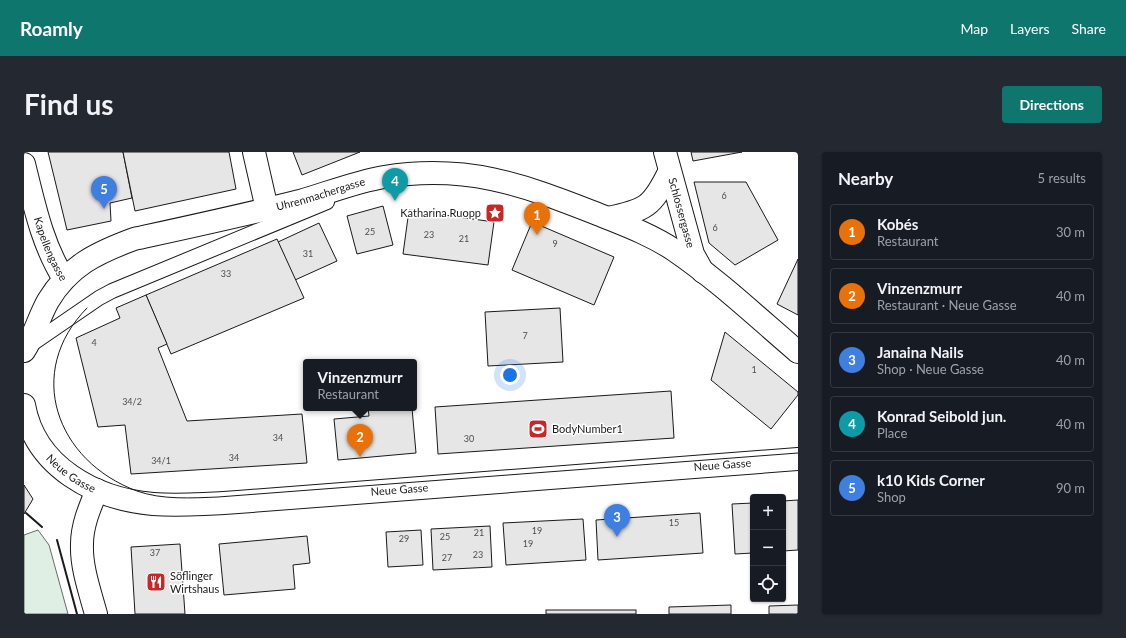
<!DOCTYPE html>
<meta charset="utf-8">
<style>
:root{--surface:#171b24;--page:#242831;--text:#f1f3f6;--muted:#9ea1a6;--line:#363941;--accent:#0f766e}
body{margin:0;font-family:Lato,sans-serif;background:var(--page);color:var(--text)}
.controls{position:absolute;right:12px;bottom:12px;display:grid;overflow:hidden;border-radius:4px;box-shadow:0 1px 3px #0004}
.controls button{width:36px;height:36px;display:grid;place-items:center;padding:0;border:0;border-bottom:1px solid var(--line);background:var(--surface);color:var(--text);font:20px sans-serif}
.you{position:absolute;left:486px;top:223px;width:14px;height:14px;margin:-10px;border:3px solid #fff;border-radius:50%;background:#1a73e8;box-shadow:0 0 0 6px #1a73e833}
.badge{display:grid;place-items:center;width:26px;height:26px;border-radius:50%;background:var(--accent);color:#fff;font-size:13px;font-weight:700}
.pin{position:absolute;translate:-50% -33px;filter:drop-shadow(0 1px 2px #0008)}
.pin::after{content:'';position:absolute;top:21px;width:14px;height:12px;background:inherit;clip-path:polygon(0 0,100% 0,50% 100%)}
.popup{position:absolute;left:279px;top:207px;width:114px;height:52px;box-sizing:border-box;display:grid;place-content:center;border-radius:4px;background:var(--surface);filter:drop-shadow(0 1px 3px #0005);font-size:13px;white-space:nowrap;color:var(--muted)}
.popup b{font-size:15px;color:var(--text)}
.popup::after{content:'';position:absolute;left:50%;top:100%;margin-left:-8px;border:8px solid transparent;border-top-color:var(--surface)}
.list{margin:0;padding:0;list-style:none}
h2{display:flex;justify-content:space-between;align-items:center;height:52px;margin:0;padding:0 16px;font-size:17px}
h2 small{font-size:13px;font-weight:400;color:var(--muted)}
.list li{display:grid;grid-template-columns:26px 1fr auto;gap:12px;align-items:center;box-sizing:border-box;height:56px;margin:0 8px 8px;padding:0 8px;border:1px solid var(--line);border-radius:4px}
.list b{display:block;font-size:15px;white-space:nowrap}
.list p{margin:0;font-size:13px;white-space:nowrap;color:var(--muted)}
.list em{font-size:13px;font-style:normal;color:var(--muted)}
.icon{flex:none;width:22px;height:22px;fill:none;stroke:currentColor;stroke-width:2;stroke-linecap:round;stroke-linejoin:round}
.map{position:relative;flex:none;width:774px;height:462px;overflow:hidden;border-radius:4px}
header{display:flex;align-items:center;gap:24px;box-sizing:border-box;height:56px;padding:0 20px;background:var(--accent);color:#fff}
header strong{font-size:19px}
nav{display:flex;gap:22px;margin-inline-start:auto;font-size:14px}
.intro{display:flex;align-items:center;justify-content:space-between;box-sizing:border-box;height:96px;padding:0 24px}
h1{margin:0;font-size:28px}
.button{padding:10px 18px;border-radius:4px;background:var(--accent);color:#fff;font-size:14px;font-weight:700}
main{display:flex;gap:24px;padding:0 24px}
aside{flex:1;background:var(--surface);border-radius:4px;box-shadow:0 1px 3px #0004}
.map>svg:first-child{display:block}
.green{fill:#e0efe3;stroke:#6a6a6a}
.building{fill:#e6e6e6;stroke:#1a1a1a}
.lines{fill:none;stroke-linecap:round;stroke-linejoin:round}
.service-casing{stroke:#1a1a1a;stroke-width:16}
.minor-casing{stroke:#1a1a1a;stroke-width:24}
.tertiary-casing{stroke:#1a1a1a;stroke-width:24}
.service{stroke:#fff;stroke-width:14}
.minor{stroke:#fff;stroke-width:22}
.tertiary{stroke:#fff;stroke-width:22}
.tram{stroke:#1a1a1a;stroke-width:1}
.wall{stroke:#1a1a1a;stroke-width:2}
.labels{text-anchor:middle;stroke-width:3;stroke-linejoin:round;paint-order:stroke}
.number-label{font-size:9px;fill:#4d4d4d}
.street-label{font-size:11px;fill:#1a1a1a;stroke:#fff}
.poi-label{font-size:11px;fill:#1a1a1a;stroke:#fff;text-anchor:start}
</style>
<header>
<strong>Roamly</strong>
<nav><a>Map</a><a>Layers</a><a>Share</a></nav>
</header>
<div class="intro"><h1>Find us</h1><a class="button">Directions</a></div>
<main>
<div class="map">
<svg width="774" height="462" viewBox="0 0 774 462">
<rect width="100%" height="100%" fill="#fff"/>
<!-- green -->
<polygon class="green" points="14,378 25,393 44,462 0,462 0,383"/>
<!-- building -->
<g class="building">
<polygon points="24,0 99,0 108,46 86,51 87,69 43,78"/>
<polygon points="99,0 205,0 212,37 111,59"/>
<polygon points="269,0 336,0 278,23"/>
<polygon points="667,0 718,0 669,9"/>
<polygon points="670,30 722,30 754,88 711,113 685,91"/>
<polygon points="359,54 369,93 333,102 323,64"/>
<polygon points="385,58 470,70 464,113 379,102"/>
<polygon points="508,70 590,105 570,153 488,118"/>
<polygon points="295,71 313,109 271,128 254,90"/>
<polygon points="253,87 280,146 147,202 122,143"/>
<polygon points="774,107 774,163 753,152"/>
<polygon points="122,143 143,192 134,196 163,269 278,262 283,311 107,322 101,273 74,275 52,186 96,166 92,156"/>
<polygon points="536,156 539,210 464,214 461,160"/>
<polygon points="701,180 774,240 774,243 747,277 687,228"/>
<polygon points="647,239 650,286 414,302 411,255"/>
<polygon points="344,256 388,256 392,301 314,308 310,267 345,264"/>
<polygon points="0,333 9,347 0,362"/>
<polygon points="774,348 774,398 759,399 759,349"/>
<polygon points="729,351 729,401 711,402 708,352"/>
<polygon points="676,361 679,401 574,408 572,368"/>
<polygon points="559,367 562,408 482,413 479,371"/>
<polygon points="466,374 468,415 409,418 407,377"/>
<polygon points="397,378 399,413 364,415 362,380"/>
<polygon points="283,384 286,411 269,413 271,437 200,443 195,392"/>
<polygon points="156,392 161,462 111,462 107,395"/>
<polygon points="707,453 707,462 645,462 645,455"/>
<polygon points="774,453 774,462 745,462 745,454"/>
<rect x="522" y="458" width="90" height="4"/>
</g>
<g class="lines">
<defs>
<polyline id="service" points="5,194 75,146 88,139 303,50"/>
<g id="minor">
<polyline points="230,0 243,57"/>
<path id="s1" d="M641 0 669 102 679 120"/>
<path id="s2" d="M0 12C10 52 18 92 40 127"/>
<path d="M584 66C622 58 628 55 645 20"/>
<path d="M72 462C66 440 57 415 58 392 58 373 66 355 73 338"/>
</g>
<g id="tertiary">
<path id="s3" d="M0 199C10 184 15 165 24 149 45 114 72 101 110 87 165 75 221 63 276 49 304 41 331 30 360 25 442 12 497 32 571 61 598 72 626 82 650 98 694 128 734 166 774 200"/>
<path id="s4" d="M0 253C11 315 71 347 129 352 157 354 186 352 214 350L774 307"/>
</g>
</defs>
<!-- service casing -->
<use href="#service" class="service-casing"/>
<!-- minor casing -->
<use href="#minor" class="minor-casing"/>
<!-- tertiary casing -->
<use href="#tertiary" class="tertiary-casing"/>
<!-- service -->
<use href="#service" class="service"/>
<!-- minor -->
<use href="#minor" class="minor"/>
<!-- tertiary -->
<use href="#tertiary" class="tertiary"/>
<!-- tram -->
<path class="tram" d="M63 156C0 220 32 309 113 339 138 348 168 346 194 345L774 301"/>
<!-- wall -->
<g class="wall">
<polyline points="2,361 18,375"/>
<polyline points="33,388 53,462"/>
</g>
</g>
<!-- icons -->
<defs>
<symbol id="sight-square" viewBox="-11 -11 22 22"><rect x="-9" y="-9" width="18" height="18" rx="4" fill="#c62828" stroke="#fff"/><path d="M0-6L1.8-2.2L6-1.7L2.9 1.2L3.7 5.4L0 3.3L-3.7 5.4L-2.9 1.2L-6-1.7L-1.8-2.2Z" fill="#fff"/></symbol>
<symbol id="stadium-square" viewBox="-11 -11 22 22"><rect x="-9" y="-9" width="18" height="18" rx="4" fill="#c62828" stroke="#fff"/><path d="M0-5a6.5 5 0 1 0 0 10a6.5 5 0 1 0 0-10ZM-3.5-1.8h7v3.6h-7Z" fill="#fff"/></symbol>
<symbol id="restaurant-square" viewBox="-11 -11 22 22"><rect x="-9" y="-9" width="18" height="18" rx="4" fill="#c62828" stroke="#fff"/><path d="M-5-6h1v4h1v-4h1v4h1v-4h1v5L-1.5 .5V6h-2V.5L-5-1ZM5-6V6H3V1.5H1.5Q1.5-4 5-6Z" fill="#fff"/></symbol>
</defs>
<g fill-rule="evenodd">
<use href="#sight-square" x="460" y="50" width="22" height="22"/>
<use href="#stadium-square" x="503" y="266" width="22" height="22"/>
<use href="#restaurant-square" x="121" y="419" width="22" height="22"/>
</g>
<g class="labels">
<!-- number labels -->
<g class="number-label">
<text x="700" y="47">6</text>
<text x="691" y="79">6</text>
<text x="346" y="83">25</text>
<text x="405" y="86">23</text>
<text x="440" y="90">21</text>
<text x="531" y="95">9</text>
<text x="284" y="105">31</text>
<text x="202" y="125">33</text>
<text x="501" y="187">7</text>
<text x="70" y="194">4</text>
<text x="730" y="221">1</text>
<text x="108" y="253">34/2</text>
<text x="254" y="289">34</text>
<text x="445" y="290">30</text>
<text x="210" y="309">34</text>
<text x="137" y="312">34/1</text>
<text x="650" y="374">15</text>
<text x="513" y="382">19</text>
<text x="455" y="384">21</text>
<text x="421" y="388">25</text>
<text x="380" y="390">29</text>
<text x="504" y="395">19</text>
<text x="131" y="404">37</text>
<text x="454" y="406">23</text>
<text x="423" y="409">27</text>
</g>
<!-- street labels -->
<g class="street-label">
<text dy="4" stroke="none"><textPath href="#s3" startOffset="356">Uhrenmachergasse</textPath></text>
<text dy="4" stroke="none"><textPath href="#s1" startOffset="63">Schlossergasse</textPath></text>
<text dy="4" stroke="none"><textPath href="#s2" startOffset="89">Kapellengasse</textPath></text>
<text dy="4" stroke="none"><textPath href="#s4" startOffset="746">Neue Gasse</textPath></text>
<text dy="4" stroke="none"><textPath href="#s4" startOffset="86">Neue Gasse</textPath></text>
<text dy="4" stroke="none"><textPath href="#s4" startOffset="422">Neue Gasse</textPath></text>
</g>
<!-- poi labels -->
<g class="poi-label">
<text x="457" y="65" text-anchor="end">Katharina Ruopp</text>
<text x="528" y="281">BodyNumber1</text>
<text x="146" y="428">Söflinger<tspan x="146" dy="13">Wirtshaus</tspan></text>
</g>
</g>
</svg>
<div class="controls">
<button>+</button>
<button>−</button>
<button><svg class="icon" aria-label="locate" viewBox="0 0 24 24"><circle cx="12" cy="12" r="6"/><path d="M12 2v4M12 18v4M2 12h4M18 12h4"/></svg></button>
</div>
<div class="you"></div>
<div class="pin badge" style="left:513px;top:83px;background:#e8710a">1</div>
<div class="pin badge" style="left:336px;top:305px;background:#e8710a">2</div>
<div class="popup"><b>Vinzenzmurr</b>Restaurant</div>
<div class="pin badge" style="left:593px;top:385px;background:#3f7fe0">3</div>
<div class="pin badge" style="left:371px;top:49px;background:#0f9aa8">4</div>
<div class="pin badge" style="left:80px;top:57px;background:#3f7fe0">5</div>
</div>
<aside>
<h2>Nearby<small>5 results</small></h2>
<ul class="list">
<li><span class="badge" style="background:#e8710a">1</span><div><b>Kobés</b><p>Restaurant</p></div><em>30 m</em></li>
<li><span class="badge" style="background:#e8710a">2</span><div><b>Vinzenzmurr</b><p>Restaurant · Neue Gasse</p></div><em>40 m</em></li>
<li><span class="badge" style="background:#3f7fe0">3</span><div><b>Janaina Nails</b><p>Shop · Neue Gasse</p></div><em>40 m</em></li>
<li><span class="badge" style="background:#0f9aa8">4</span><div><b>Konrad Seibold jun.</b><p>Place</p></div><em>40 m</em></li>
<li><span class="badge" style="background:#3f7fe0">5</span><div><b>k10 Kids Corner</b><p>Shop</p></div><em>90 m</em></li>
</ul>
</aside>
</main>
